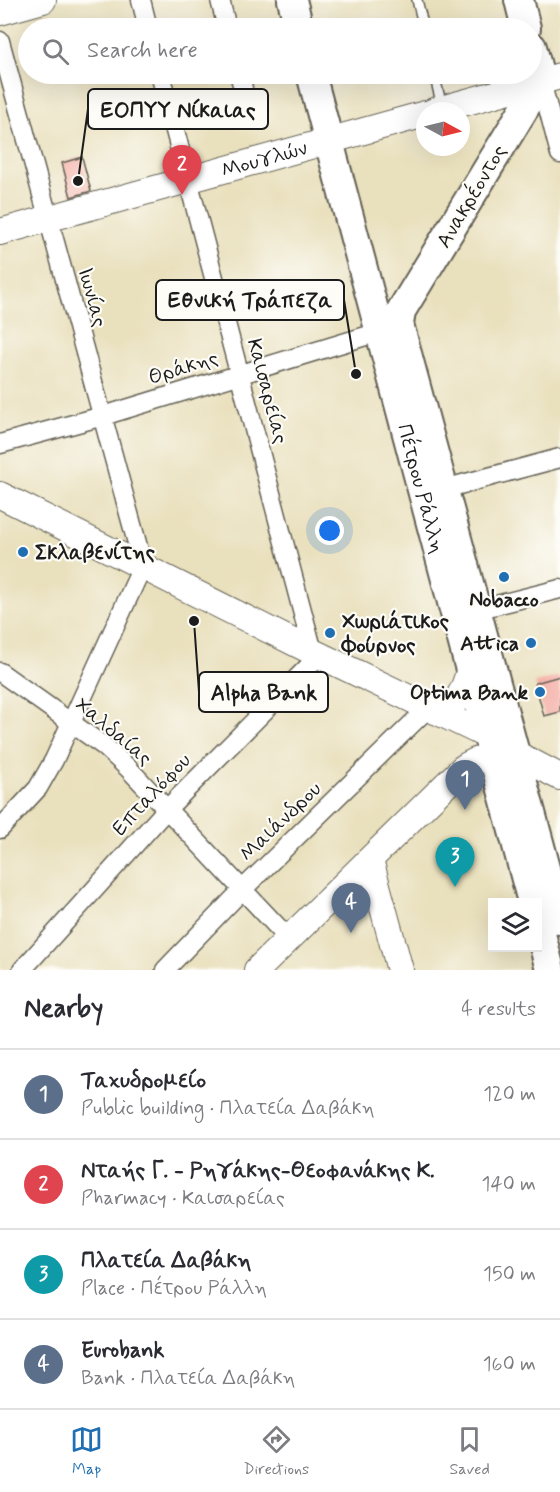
<!DOCTYPE html>
<meta charset="utf-8">
<style>
:root{--surface:#fff;--page:#f2f2f3;--text:#2b2b33;--muted:#7c7c81;--line:#e1e1e2;--accent:#1f6fb2}
body{margin:0;font-family:Mynerve,sans-serif;background:var(--page);color:var(--text)}
.controls{position:absolute;right:18px;bottom:18px;display:grid;overflow:hidden;border-radius:0px;box-shadow:0 6px 24px #0002}
.controls button{width:54px;height:54px;display:grid;place-items:center;padding:0;border:0;border-bottom:2px solid var(--line);background:var(--surface);color:var(--text);font:30px sans-serif}
.compass{position:absolute;left:416px;top:102px;width:54px;height:54px;border-radius:50%;background:var(--surface);box-shadow:0 6px 24px #0002;rotate:97deg}
.you{position:absolute;left:330px;top:531px;width:21px;height:21px;margin:-15px;border:4px solid #fff;border-radius:50%;background:#1a73e8;box-shadow:0 0 0 9px #1a73e833}
.badge{display:grid;place-items:center;width:39px;height:39px;border-radius:50%;background:var(--accent);color:#fff;font-size:20px;font-weight:700}
.pin{position:absolute;translate:-50% -50px;filter:drop-shadow(0 2px 3px #0008)}
.pin::after{content:'';position:absolute;top:32px;width:21px;height:18px;background:inherit;clip-path:polygon(0 0,100% 0,50% 100%)}
.list{margin:0;padding:0;list-style:none}
h2{display:flex;justify-content:space-between;align-items:center;height:78px;margin:0;padding:0 24px;font-size:26px}
h2 small{font-size:20px;font-weight:400;color:var(--muted)}
.list li{display:grid;grid-template-columns:39px 1fr auto;gap:18px;align-items:center;box-sizing:border-box;height:90px;padding:0 24px;border-top:2px solid var(--line)}
.list b{display:block;font-size:22px;white-space:nowrap}
.list p{margin:0;font-size:20px;white-space:nowrap;color:var(--muted)}
.list em{font-size:20px;font-style:normal;color:var(--muted)}
.icon{flex:none;width:33px;height:33px;fill:none;stroke:currentColor;stroke-width:2;stroke-linecap:round;stroke-linejoin:round}
.map{position:relative;flex:none;width:560px;height:970px;overflow:hidden}
.search{position:absolute;background:var(--surface);box-shadow:0 6px 24px #0002;left:18px;right:18px;top:18px;height:66px;display:flex;align-items:center;gap:15px;box-sizing:border-box;padding:0 21px;border-radius:33px;color:var(--muted);font-size:22px}
.sheet{height:438px;background:var(--surface)}
nav{display:flex;justify-content:space-around;align-items:center;box-sizing:border-box;height:84px;border-top:2px solid var(--line);background:var(--surface);font-size:16px;color:var(--muted)}
nav a{display:grid;justify-items:center;gap:3px}
nav .on{color:var(--accent)}
.map>svg:first-child{display:block}
.building{fill:#f3a29a}
.lines{fill:none;stroke-linecap:round;stroke-linejoin:round}
.lane-casing{stroke:#646154;stroke-width:12}
.street-casing{stroke:#646154;stroke-width:21}
.secondary-casing{stroke:#646154;stroke-width:28}
.primary-casing{stroke:#646154;stroke-width:32}
.lane{stroke:#fff;stroke-width:9}
.street{stroke:#fff;stroke-width:18}
.secondary{stroke:#fff;stroke-width:26}
.primary{stroke:#fff;stroke-width:28}
.poi-dot{fill:#1f6fb2;stroke:#fdfcf7;stroke-width:2}
.labels{text-anchor:middle;stroke-width:4.5;stroke-linejoin:round;paint-order:stroke}
.street-label{font-size:21px;fill:#1c1c1c;stroke:#fdfcf7}
.poi-label{font-size:21px;font-weight:bold;fill:#1c1c1c;stroke:#fdfcf7;text-anchor:start}
.leader{fill:none;stroke:#1c1c1c;stroke-width:2}
.callout-dot{fill:#1c1c1c;stroke:#fdfcf7;stroke-width:2}
.callout{fill:#fdfcf7;stroke:#1c1c1c;stroke-width:2}
.callout-label{font-size:22px;text-anchor:middle;font-weight:bold;fill:#1c1c1c}
</style>
<div class="map">
<svg width="560" height="970" viewBox="0 0 560 970">
<rect width="100%" height="100%" fill="#fdfcf7"/>
<filter id="ink" filterUnits="userSpaceOnUse"><feTurbulence type="fractalNoise" baseFrequency=".0167" numOctaves="2"/><feDisplacementMap in="SourceGraphic" scale="12" xChannelSelector="R" yChannelSelector="G"/><feConvolveMatrix kernelMatrix="1 2 1 2 8 2 1 2 1" color-interpolation-filters="sRGB"/></filter>
<filter id="wash" filterUnits="userSpaceOnUse"><feTurbulence type="fractalNoise" baseFrequency=".008" numOctaves="4" result="noise"/><feDisplacementMap in="SourceGraphic" scale="24" xChannelSelector="R" yChannelSelector="G"/><feGaussianBlur stdDeviation="1.35" result="paint"/><feColorMatrix in="noise" values="0 0 0 0 0 0 0 0 0 0 0 0 0 0 0 0 0 1.4 0 .05"/><feComposite in="paint" operator="in"/></filter>
<g filter="url(#wash)">
<rect width="100%" height="100%" fill="#e9e0bd"/>
<g id="blocks">
<!-- building -->
<g class="building">
<polygon points="82,157 91,191 71,197 62,163"/>
<polygon points="560,676 560,712 544,716 535,683"/>
</g>
</g>
</g>
<g filter="url(#ink)">
<use href="#blocks" fill-opacity="0" stroke="#646154" stroke-width="1.5"/>
<g class="lines">
<defs>
<g id="lane">
<polyline points="417,0 424,28"/>
<polyline points="434,74 442,106"/>
</g>
<g id="street">
<polyline points="141,0 148,28"/>
<polyline points="220,0 227,28"/>
<polyline points="0,41 143,565 54,760 38,788 0,829"/>
<polyline points="239,74 243,88"/>
<polyline points="541,81 560,154"/>
<polyline points="0,444 103,416 379,332"/>
<polyline points="444,489 560,458"/>
<polyline points="476,610 560,589"/>
<polyline points="0,672 105,747 128,768 289,939"/>
<polyline points="22,970 166,810 310,665 313,652 160,74"/>
<polyline points="165,970 243,889 429,707"/>
</g>
<g id="secondary">
<polyline points="0,12 43,0"/>
<polyline points="434,111 560,76"/>
<path id="s1" d="M0 232 425 114"/>
<polyline points="0,495 313,652 488,736 514,753 560,777"/>
<path d="M435 711C460 705 463 692 470 669"/>
<polyline points="370,860 400,970"/>
<path d="M257 970 463 768C478 758 492 754 511 753"/>
</g>
<g id="primary">
<polyline points="292,0 299,28"/>
<polyline points="519,0 526,28"/>
<polyline points="532,47 541,81 401,311 399,324 560,920"/>
<path id="s2" d="M311 74 532 902"/>
<polyline points="538,922 550,970"/>
</g>
</defs>
<!-- lane casing -->
<use href="#lane" class="lane-casing"/>
<!-- street casing -->
<use href="#street" class="street-casing"/>
<!-- secondary casing -->
<use href="#secondary" class="secondary-casing"/>
<!-- primary casing -->
<use href="#primary" class="primary-casing"/>
<!-- lane -->
<use href="#lane" class="lane"/>
<!-- street -->
<use href="#street" class="street"/>
<!-- secondary -->
<use href="#secondary" class="secondary"/>
<!-- primary -->
<use href="#primary" class="primary"/>
</g>
</g>
<!-- markers -->
<g class="poi-dot">
<circle cx="23" cy="552" r="6"/>
<circle cx="504" cy="577" r="6"/>
<circle cx="330" cy="633" r="6"/>
<circle cx="531" cy="643" r="6"/>
<circle cx="540" cy="692" r="6"/>
</g>
<g class="labels">
<!-- street labels -->
<g class="street-label">
<text dy="7" stroke="none"><textPath href="#s1" startOffset="274">Μουγλών</textPath></text>
<text transform="translate(471 196) rotate(-59)" y="7">Ανακρέοντος</text>
<text transform="translate(93 297) rotate(75)" y="7">Ιωνίας</text>
<text transform="translate(183 367) rotate(-17)" y="7">Θράκης</text>
<text transform="translate(268 391) rotate(75)" y="7">Καισαρείας</text>
<text dy="7" stroke="none"><textPath href="#s2" startOffset="429">Πέτρου Ράλλη</textPath></text>
<text transform="translate(114 731) rotate(40)" y="7">Χαλδαίας</text>
<text transform="translate(151 794) rotate(-47)" y="7">Επταλόφου</text>
<text transform="translate(280 821) rotate(-44)" y="7">Μαιάνδρου</text>
</g>
<!-- poi labels -->
<g class="poi-label">
<text x="35" y="559">Σκλαβενίτης</text>
<text x="504" y="606" text-anchor="middle">Nobacco</text>
<text x="342" y="628">Χωριάτικος<tspan x="342" dy="24">Φούρνος</tspan></text>
<text x="519" y="650" text-anchor="end">Attica</text>
<text x="528" y="699" text-anchor="end">Optima Bank</text>
</g>
</g>
<!-- callouts -->
<path class="leader" d="M78 181L88 109M356 374L344 300M194 621L199 692"/>
<g class="callout-dot">
<circle cx="78" cy="181" r="6"/>
<circle cx="356" cy="374" r="6"/>
<circle cx="194" cy="621" r="6"/>
</g>
<g class="callout">
<rect x="88" y="89" width="180" height="40" rx="6"/>
<rect x="156" y="280" width="188" height="40" rx="6"/>
<rect x="199" y="672" width="129" height="40" rx="6"/>
</g>
<g class="callout-label">
<text x="178" y="117">ΕΟΠΥΥ Νίκαιας</text>
<text x="250" y="307">Εθνική Τράπεζα</text>
<text x="264" y="700">Alpha Bank</text>
</g>
</svg>
<div class="controls">
<button><svg class="icon" aria-label="layers" viewBox="0 0 24 24"><path d="M12 4l9 5-9 5-9-5zM3 14l9 5 9-5"/></svg></button>
</div>
<svg class="compass" viewBox="-18 -18 36 36"><path d="M0-13l5 13h-10z" fill="#e53935"/><path d="M0 13l5-13h-10z" fill="#7c7c81"/></svg>
<div class="you"></div>
<div class="pin badge" style="left:465px;top:810px;background:#5c6f8a">1</div>
<div class="pin badge" style="left:182px;top:195px;background:#e0444e">2</div>
<div class="pin badge" style="left:455px;top:887px;background:#0f9aa8">3</div>
<div class="pin badge" style="left:351px;top:933px;background:#5c6f8a">4</div>
<div class="search"><svg class="icon" aria-label="search" viewBox="0 0 24 24"><circle cx="10" cy="10" r="6"/><path d="M15 15l6 6"/></svg>Search here</div>
</div>
<section class="sheet">
<h2>Nearby<small>4 results</small></h2>
<ul class="list">
<li><span class="badge" style="background:#5c6f8a">1</span><div><b>Ταχυδρομείο</b><p>Public building · Πλατεία Δαβάκη</p></div><em>120 m</em></li>
<li><span class="badge" style="background:#e0444e">2</span><div><b>Νταής Γ. - Ρηγάκης-Θεοφανάκης Κ.</b><p>Pharmacy · Καισαρείας</p></div><em>140 m</em></li>
<li><span class="badge" style="background:#0f9aa8">3</span><div><b>Πλατεία Δαβάκη</b><p>Place · Πέτρου Ράλλη</p></div><em>150 m</em></li>
<li><span class="badge" style="background:#5c6f8a">4</span><div><b>Eurobank</b><p>Bank · Πλατεία Δαβάκη</p></div><em>160 m</em></li>
</ul>
</section>
<nav>
<a class="on"><svg class="icon" aria-label="map" viewBox="0 0 24 24"><path d="M3 6l6-2 6 2 6-2v14l-6 2-6-2-6 2zM9 4v14M15 6v14"/></svg>Map</a>
<a><svg class="icon" aria-label="directions" viewBox="0 0 24 24"><path d="M12 3l9 9-9 9-9-9zM9 14v-3h6M13 9l2 2-2 2"/></svg>Directions</a>
<a><svg class="icon" aria-label="saved" viewBox="0 0 24 24"><path d="M7 4h10v16l-5-4-5 4z"/></svg>Saved</a>
</nav>
